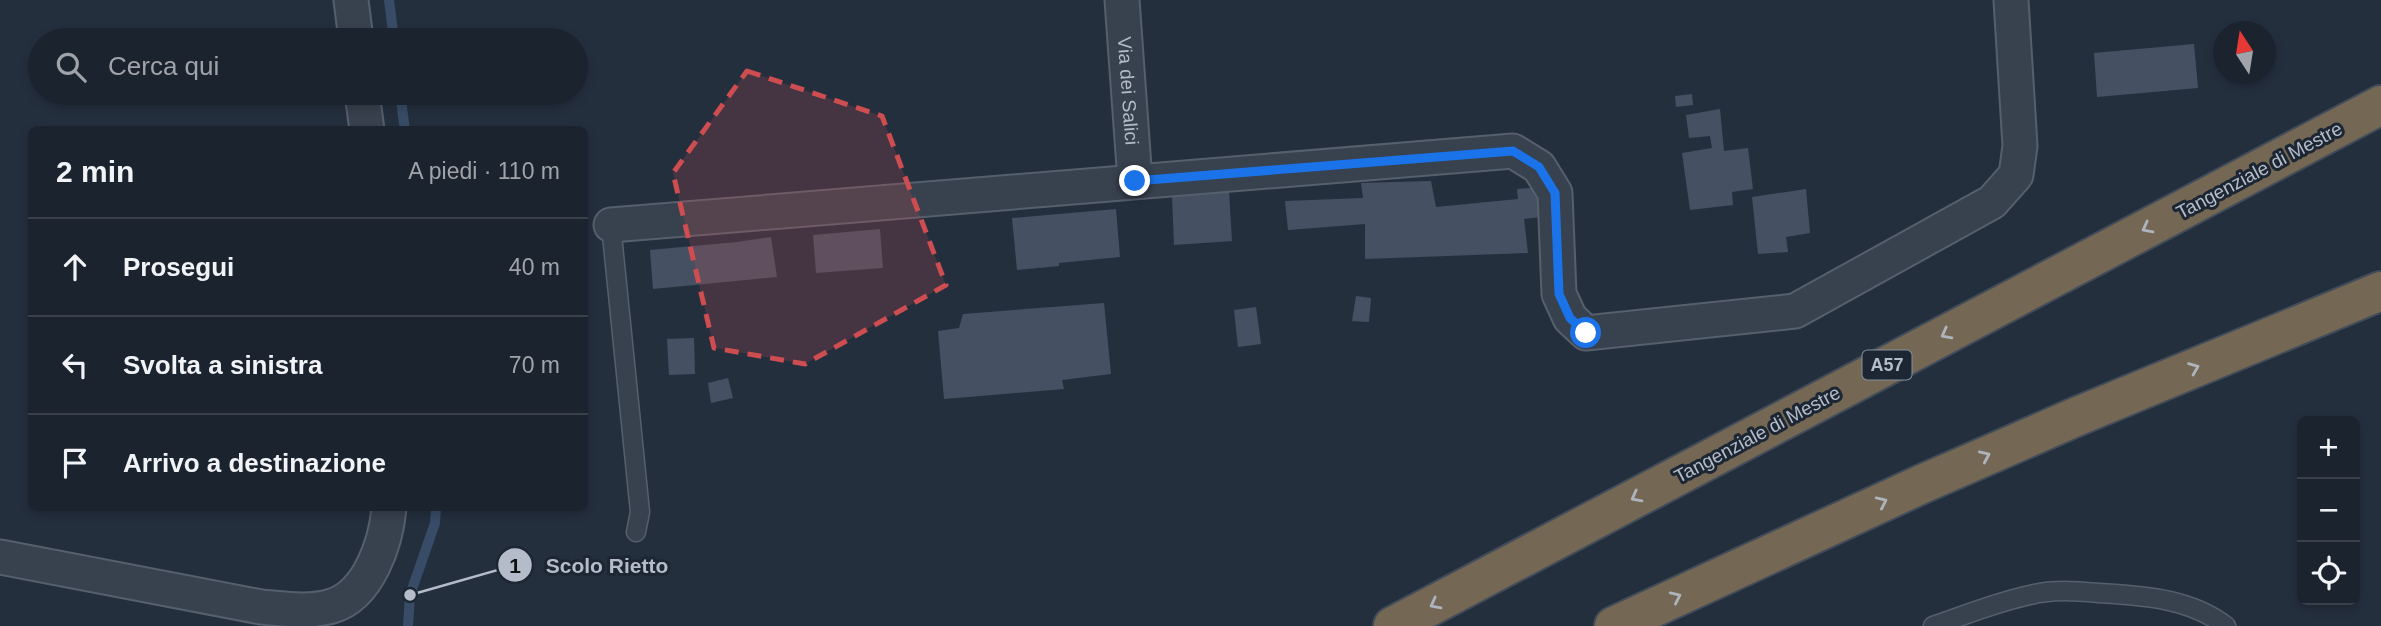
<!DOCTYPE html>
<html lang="it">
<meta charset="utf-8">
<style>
:root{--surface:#1b232e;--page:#282f3a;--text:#f1f3f6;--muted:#a0a4aa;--line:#39404a}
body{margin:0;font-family:Arial,sans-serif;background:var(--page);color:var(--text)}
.controls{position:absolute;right:21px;bottom:21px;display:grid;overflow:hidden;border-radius:10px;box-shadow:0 4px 10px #0003}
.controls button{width:63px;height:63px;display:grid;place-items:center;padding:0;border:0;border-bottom:2px solid var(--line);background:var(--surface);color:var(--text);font:35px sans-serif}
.compass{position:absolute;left:2213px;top:21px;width:63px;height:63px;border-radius:50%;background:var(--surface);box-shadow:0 4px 10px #0003;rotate:348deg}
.stop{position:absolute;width:21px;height:21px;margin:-16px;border:5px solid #1a73e8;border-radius:50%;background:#fff}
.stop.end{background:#1a73e8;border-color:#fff;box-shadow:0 2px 7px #0008}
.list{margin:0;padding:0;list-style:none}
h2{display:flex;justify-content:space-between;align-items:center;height:91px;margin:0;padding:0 28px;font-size:30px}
h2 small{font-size:23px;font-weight:400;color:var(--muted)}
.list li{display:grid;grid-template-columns:46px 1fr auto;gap:21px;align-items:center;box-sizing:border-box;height:98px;padding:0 28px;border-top:2px solid var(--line)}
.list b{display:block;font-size:26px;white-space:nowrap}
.list em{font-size:23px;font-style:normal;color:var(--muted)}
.icon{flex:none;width:38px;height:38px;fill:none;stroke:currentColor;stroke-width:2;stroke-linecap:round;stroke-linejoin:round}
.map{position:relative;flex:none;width:2381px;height:626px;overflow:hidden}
.search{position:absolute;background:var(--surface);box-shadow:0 4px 10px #0003;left:28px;top:28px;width:560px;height:77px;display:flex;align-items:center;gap:18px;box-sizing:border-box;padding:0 24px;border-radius:38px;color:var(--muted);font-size:26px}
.panel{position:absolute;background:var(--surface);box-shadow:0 4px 10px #0003;left:28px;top:126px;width:560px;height:385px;border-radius:10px}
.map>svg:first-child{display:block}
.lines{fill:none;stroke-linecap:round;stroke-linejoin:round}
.stream{stroke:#394c67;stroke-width:10}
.building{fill:#455162}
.lane-casing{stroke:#565f6c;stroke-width:21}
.street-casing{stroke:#565f6c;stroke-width:37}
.highway-casing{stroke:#434c59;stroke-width:42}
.lane{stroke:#38414e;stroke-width:18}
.street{stroke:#38414e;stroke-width:33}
.highway{stroke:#746855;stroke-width:38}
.oneway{stroke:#aeb4bd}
.route{stroke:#1a73e8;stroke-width:9}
.marked{fill:#ce4d50;fill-opacity:0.2;stroke:#ce4d50;stroke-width:5;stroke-dasharray:14 9;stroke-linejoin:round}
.labels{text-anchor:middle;stroke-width:6;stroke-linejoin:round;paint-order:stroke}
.shield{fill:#1d2633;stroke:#878f9c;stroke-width:2}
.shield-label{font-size:18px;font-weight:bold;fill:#b4bcc9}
.street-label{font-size:19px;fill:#b4bcc9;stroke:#1d2633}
.leader{fill:none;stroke:#b4bcc9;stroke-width:2.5}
.callout-dot{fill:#b4bcc9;stroke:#1d2633;stroke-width:2.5}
.mark-label{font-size:21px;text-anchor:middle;font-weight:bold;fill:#111}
.callout-label{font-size:21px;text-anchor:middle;font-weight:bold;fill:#b4bcc9;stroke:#1d2633;stroke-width:6;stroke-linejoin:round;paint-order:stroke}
</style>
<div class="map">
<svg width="2381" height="626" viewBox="0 0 2381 626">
<rect width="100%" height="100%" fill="#242f3e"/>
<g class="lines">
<!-- stream -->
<g class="stream">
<polyline points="389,0 394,40"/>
<polyline points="400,93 405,130"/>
<polyline points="408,626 410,595 435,523 436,508"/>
</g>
</g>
<!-- building -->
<g class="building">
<polygon points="2194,44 2198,88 2097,97 2094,53"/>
<polygon points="1692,94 1693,105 1676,107 1675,96"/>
<polygon points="1720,109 1724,151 1748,148 1753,189 1732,192 1733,205 1690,210 1682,153 1712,148 1710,136 1689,138 1686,115"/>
<polygon points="1431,181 1436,207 1518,199 1517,189 1545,187 1549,216 1524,219 1528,253 1365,259 1365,224 1288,230 1285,201 1363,198 1361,183"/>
<polygon points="1806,189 1810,233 1786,237 1788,252 1758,254 1752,197"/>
<polygon points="1229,191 1232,241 1174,245 1172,195"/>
<polygon points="1116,209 1120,257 1059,263 1059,266 1017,270 1012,218"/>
<polygon points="880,229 883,268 816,273 813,235"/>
<polygon points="771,237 777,277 653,289 650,250 737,242"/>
<polygon points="1356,296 1371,298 1369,322 1352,321"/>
<polygon points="1104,303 1111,374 1062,380 1064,389 944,399 938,331 959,328 963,314"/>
<polygon points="1256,307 1261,344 1238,347 1234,310"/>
<polygon points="694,338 695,374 669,375 667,339"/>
<polygon points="728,378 733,398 711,403 708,383"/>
</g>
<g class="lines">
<defs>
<g id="lane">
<polyline points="611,225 640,512 636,532"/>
<path d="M1933 626C1965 615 1997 602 2030 595 2053 589 2076 591 2099 593 2144 596 2189 598 2226 626"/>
</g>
<g id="street">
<polyline points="351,0 356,40"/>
<path id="s1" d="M1122 0 1135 181"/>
<polyline points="362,93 367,130"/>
<polyline points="611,225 1513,151 1539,167 1555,193 1559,294 1570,318 1586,333 1795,311 1992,202 2016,175 2020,146 2011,0"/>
<path d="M0 557 261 607C285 609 309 613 332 606 369 595 386 542 389 508"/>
</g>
<g id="highway">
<polyline points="1393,626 2381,105"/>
<polyline points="1614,626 1922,484 2078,416 2381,291"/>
</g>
</defs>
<!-- lane casing -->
<use href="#lane" class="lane-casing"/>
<!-- street casing -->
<use href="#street" class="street-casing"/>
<!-- highway casing -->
<use href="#highway" class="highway-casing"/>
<!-- lane -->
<use href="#lane" class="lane"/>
<!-- street -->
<use href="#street" class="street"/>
<!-- highway -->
<use href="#highway" class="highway"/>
</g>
<!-- one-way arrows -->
<defs><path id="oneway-chevron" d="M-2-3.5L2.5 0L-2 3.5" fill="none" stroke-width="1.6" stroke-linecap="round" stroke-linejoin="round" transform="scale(1.75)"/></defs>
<g class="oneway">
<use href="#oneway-chevron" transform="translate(2147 228) rotate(152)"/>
<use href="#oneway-chevron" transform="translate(1946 334) rotate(152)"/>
<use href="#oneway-chevron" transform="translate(2194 368) rotate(-22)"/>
<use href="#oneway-chevron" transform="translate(1985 456) rotate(-24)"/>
<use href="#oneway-chevron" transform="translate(1636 497) rotate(152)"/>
<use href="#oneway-chevron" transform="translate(1882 502) rotate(-25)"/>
<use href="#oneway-chevron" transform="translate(1676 597) rotate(-25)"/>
<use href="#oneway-chevron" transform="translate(1435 604) rotate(152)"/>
</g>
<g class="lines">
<!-- route -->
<polyline class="route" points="1135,181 1513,151 1539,167 1555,193 1559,294 1570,318 1586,333"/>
</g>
<!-- marked area -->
<path class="marked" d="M747 71 882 116 946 285 805 364 714 348 673 173Z"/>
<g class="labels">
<!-- shield labels -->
<rect class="shield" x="1862.5" y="350.5" width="49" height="29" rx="5"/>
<g class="shield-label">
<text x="1887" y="371">A57</text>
</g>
<!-- street labels -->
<g class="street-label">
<text dy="7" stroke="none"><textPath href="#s1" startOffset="91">Via dei Salici</textPath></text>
<text transform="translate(2259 170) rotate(-28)" y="7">Tangenziale di Mestre</text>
<text transform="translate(1757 434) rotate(-28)" y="7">Tangenziale di Mestre</text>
</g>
</g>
<!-- callouts -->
<path class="leader" d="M410 595L515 565"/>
<g class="callout-dot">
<circle cx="410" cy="595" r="7"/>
<circle cx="515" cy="565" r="18"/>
</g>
<g class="mark-label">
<text x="515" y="573">1</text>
</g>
<g class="callout-label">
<text x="607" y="573">Scolo Rietto</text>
</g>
</svg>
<div class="controls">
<button>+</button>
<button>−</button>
<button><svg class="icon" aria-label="locate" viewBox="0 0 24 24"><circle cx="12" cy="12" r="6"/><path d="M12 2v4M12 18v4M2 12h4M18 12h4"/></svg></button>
</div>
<svg class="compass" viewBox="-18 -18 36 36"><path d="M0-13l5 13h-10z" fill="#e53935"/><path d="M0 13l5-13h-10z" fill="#a0a4aa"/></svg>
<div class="stop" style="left:1586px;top:333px"></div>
<div class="stop end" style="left:1135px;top:181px"></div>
<div class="search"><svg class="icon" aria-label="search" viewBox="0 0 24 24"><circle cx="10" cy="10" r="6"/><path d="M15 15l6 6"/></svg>Cerca qui</div>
<section class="panel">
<h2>2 min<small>A piedi · 110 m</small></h2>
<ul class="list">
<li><svg class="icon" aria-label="ahead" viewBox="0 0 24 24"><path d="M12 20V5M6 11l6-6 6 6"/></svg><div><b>Prosegui</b></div><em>40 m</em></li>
<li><svg class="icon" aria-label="left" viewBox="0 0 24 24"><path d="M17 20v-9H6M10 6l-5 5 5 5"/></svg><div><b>Svolta a sinistra</b></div><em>70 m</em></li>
<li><svg class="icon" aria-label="arrive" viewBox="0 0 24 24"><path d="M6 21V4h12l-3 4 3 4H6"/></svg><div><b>Arrivo a destinazione</b></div></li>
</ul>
</section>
</div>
